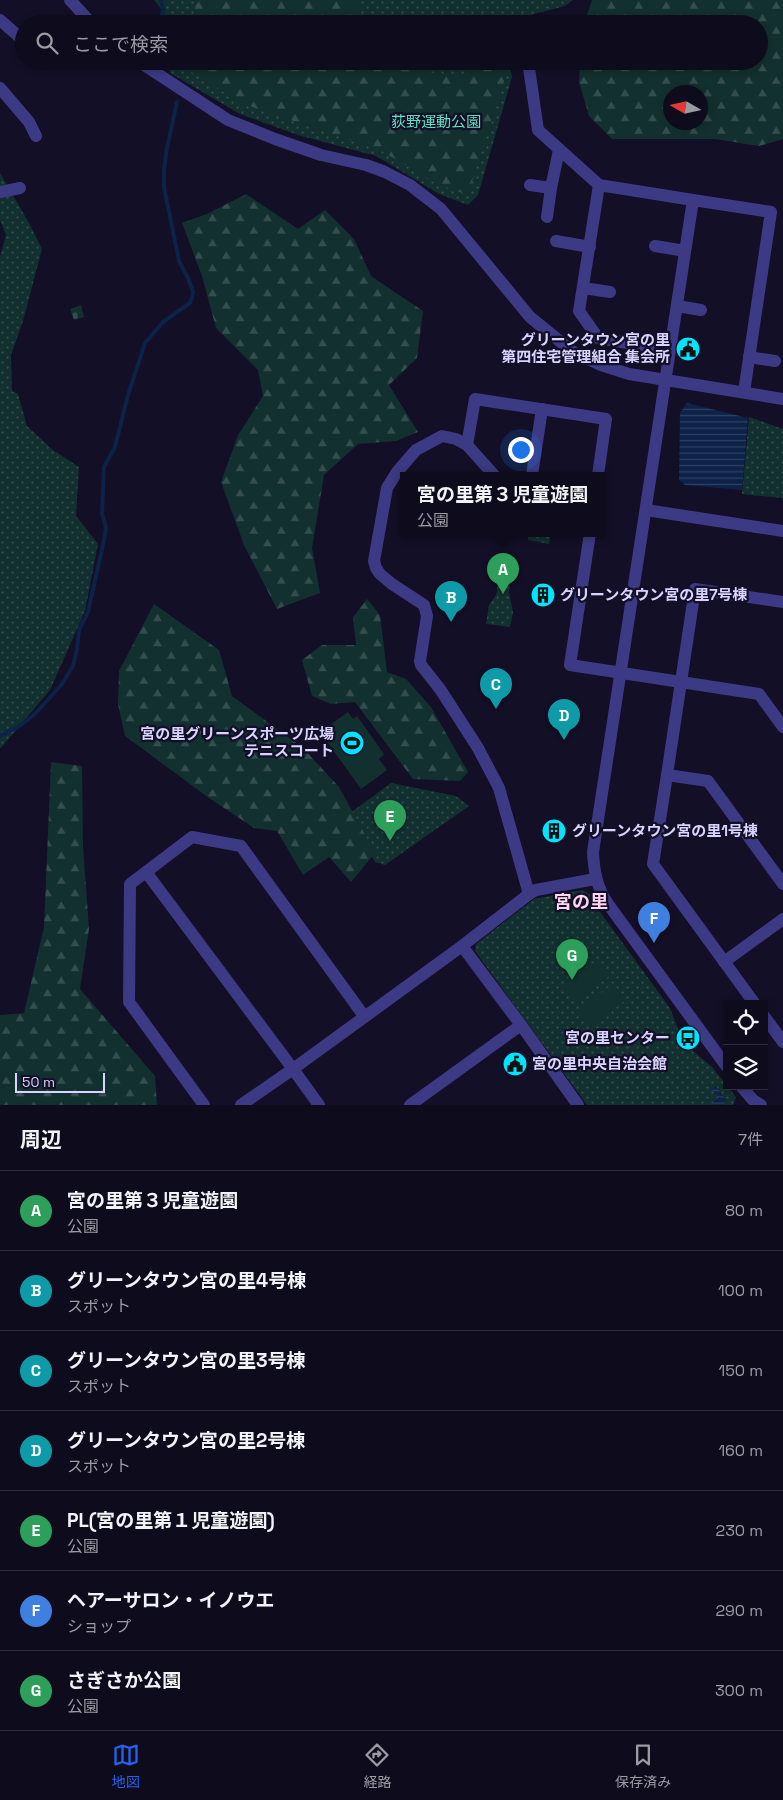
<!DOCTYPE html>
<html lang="ja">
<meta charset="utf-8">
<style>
:root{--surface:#0e0b1c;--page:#171425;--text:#f1f3f6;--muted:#9b9ba3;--line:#2e2b3b;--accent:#2563eb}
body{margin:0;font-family:"Space Grotesk","Noto Sans JP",sans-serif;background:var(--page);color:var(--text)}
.controls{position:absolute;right:15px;bottom:15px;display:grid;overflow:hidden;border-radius:0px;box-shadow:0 2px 8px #0003}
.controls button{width:45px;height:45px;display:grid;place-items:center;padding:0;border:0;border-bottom:1px solid var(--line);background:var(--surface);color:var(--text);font:25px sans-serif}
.compass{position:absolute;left:663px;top:85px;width:45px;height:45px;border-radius:50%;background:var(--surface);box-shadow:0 2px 8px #0003;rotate:279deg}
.scale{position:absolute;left:15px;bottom:12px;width:90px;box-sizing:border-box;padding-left:5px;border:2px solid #d9d4ff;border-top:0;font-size:14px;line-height:18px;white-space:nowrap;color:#d9d4ff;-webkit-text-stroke:4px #130f26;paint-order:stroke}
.you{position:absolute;left:520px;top:449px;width:18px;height:18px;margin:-12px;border:4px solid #fff;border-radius:50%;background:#1a73e8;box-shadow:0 0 0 8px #1a73e833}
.badge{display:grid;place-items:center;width:32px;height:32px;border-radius:50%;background:var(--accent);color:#fff;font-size:16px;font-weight:700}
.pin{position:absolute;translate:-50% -41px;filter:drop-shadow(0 1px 2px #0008)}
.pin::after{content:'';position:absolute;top:26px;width:18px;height:15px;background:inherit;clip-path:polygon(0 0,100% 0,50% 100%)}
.popup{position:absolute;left:400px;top:472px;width:205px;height:65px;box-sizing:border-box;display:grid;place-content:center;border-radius:0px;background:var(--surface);filter:drop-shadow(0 1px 4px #0005);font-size:16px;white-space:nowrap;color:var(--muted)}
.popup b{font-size:19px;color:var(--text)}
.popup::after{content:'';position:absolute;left:50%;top:100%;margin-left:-10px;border:10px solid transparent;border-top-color:var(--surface)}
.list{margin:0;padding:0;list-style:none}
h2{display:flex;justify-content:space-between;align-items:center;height:65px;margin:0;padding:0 20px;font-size:21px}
h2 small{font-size:16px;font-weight:400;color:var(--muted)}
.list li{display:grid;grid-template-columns:32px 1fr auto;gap:15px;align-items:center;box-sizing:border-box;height:80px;padding:0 20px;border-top:1px solid var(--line)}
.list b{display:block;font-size:19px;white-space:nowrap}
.list p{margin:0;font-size:16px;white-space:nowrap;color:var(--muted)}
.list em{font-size:16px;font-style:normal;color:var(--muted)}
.icon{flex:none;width:28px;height:28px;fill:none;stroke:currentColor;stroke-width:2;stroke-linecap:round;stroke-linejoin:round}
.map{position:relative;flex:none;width:783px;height:1105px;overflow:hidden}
.search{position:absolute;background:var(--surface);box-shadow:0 2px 8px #0003;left:15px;right:15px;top:15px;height:55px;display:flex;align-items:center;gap:12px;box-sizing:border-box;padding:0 18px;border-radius:28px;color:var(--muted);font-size:19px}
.sheet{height:625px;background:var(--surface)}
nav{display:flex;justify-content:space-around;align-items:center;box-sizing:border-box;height:70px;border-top:1px solid var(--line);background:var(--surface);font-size:14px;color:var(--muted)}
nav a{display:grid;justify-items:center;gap:2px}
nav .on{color:var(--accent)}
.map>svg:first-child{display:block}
.grass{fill:url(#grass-dots)}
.forest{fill:url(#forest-firs);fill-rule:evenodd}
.cemetery{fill:url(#cemetery-stones)}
.garden{fill:#12302f}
.water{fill:url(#water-rules)}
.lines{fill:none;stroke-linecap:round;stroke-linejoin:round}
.stream{stroke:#0c2248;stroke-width:4}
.minor{stroke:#3d3a85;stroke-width:12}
.labels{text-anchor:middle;stroke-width:4.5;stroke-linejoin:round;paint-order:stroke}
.park-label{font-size:15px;fill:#5fe0c0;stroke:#130f26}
.poi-label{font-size:15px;font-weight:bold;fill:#d9d4ff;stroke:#130f26;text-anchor:end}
.quarter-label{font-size:18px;font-weight:bold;fill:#ffd6f0;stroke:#130f26}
</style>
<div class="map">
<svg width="783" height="1105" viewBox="0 0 783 1105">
<defs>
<pattern id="grass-dots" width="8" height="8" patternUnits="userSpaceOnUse" patternTransform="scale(1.25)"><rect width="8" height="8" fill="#12302f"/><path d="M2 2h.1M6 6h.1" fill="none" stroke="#344d4e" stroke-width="1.8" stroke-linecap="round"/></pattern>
<pattern id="forest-firs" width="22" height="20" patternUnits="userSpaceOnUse" patternTransform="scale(1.25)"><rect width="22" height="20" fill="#12302f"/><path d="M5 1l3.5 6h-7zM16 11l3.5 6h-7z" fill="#344d4e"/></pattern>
<pattern id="cemetery-stones" width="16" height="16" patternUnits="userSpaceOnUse" patternTransform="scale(1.25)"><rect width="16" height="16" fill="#12302f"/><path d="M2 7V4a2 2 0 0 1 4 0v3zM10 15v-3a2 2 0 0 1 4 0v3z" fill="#344d4e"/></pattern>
<pattern id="water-rules" width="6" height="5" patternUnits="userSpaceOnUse" patternTransform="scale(1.25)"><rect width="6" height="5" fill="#0c2248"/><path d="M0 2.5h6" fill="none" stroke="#2f4163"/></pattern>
</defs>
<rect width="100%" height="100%" fill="#130f26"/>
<!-- grass -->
<g class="grass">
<polygon points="154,0 573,0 565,6 503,22 503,24 164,24 162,10"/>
<polygon points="169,61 509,61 512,77 478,195 468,205 439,194 376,156 298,135 240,114 170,73"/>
<polygon points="0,173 29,223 42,249 23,321 11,355 12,391 18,394 27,426 53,450 79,467 76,516 98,544 85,611 50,690 0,749 0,257 6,235 0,220"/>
<polygon points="749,417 783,429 783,498 742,494"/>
<polygon points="529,533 551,533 549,544 528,540"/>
<polygon points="502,562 513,564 509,592 513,612 510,627 486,624 489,605 496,595"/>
<polygon points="391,783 456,796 469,806 385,865 375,862 350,820 350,813"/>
<polygon points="582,890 590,894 595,905 670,1008 678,1029 694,1052 712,1067 736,1097 733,1105 587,1105 475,951 476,944 534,899"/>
</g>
<!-- forest -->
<g class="forest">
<polygon points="196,0 354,0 359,7 364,24 192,24"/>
<path d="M592 0H783V139L759 146 715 139H612L589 116 579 82 580 61H759V24H584ZM670 92H700V122H670Z"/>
<polygon points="186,61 377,61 378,65 462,77 489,61 499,61 508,68 471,185 465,194 437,184 380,150 243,104 185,68"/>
<polygon points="246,194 298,229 325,210 354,239 371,276 423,311 417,358 389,385 418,432 396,441 358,444 324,475 312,548 320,593 277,609 244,545 221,482 238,435 263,396 258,370 216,328 202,276 182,223 209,213"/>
<polygon points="367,599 380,615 387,672 406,679 431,707 468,772 460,781 413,779 355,702 331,704 312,696 302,660 322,645 356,645 353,617"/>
<polygon points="154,604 219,650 232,696 303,748 339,787 375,853 351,882 329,857 303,875 277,831 254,828 209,798 125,736 118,704 119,671"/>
<polygon points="51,762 82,766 83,847 89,929 80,989 155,1076 157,1105 0,1105 0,1015 24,1013 44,927"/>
</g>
<!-- cemetery -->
<polygon class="cemetery" points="81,305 84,317 74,320 70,309"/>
<!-- garden -->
<g class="garden">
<polygon points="348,712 353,719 357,716 384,754 379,759 387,770 361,789 320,732"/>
<polygon points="596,961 608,977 574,1002 562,986"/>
<polygon points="613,984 625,1000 591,1025 579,1010"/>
</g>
<!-- water -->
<g class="water">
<polygon points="687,403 748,418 742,490 685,485 679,480 680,413"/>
<polygon points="716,1086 726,1101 723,1105 711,1104 718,1098 711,1089"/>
</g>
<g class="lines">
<!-- stream -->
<g class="stream">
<polyline points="159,24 163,10 161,0"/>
<polyline points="0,736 21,725 35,714 62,684 73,666 77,649 79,630 88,612 104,540 106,528 102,513 104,467 115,447 128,395 145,343 163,322 190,303 192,298 193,292 188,278 179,261 164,187 164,169 167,148 177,102"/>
</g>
<!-- minor -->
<g class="minor">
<polyline points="70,0 92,24"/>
<polyline points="0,20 24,41"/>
<polyline points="518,22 518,24"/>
<polyline points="138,61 228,120 275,139 321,155 366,165 385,172 410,185 441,209 530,317 573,352 601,365 629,374 783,399"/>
<path d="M528 61 538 130 599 185 693 200 593 852C594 872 597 888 608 904L727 1067"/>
<polyline points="0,88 29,122 36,136"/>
<polyline points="530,185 551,188 559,150"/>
<polyline points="599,185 579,311 598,338 670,350"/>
<polyline points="0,192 20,188"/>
<polyline points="693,200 771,212 744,392"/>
<polyline points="547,217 551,188"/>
<polyline points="556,241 590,247"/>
<polyline points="655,246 685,251"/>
<polyline points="583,288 610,292"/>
<polyline points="677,306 701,310"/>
<polyline points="749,357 775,361"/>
<polyline points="467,445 475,399 606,419 598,475"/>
<polyline points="494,475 467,445 456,439 442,436 416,450 397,472 387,488 374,561 376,568 380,574 392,584 424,605 427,616 420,661 421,665 440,689 478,748 499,788 529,894"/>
<polyline points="532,475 542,409"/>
<polyline points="646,510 783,531"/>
<polyline points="590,533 570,665 759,694 783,727"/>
<polyline points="667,775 695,589 783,602"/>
<polyline points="146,872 130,884 129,1002 204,1105"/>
<polyline points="462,946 521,1025"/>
<polyline points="724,962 783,919"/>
<polyline points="755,1004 653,864 667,775 708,781 783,884"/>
<polyline points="764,1016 783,1042"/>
<polyline points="741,1086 753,1100 761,1105"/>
<polyline points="241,1105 293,1069 146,872 192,837 241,846 364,1016"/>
<polyline points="319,1105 293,1069 462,946 529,894 536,890 595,879"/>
<polyline points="410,1105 521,1025 578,1105"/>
</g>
</g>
<!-- icons -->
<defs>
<symbol id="civic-disc" viewBox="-11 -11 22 22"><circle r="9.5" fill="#00e5ff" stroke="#130f26"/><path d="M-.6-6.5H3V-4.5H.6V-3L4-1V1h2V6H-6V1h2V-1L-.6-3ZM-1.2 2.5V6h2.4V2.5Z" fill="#111"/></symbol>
<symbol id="building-disc" viewBox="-11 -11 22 22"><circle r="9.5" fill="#00e5ff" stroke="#130f26"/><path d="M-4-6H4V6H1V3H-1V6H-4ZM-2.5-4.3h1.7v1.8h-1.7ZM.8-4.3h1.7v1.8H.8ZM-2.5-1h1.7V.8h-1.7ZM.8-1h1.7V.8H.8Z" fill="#111"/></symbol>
<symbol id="stadium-disc" viewBox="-11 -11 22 22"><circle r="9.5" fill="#00e5ff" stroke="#130f26"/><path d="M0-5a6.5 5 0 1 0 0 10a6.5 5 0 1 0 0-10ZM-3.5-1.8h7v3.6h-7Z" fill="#111"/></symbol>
<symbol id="bus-disc" viewBox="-11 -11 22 22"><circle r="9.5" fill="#00e5ff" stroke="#130f26"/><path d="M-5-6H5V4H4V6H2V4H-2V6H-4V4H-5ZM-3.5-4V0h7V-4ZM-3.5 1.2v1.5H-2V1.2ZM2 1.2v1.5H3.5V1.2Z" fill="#111"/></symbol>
</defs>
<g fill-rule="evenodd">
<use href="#civic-disc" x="674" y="335" width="28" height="28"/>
<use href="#building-disc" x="529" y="581" width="28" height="28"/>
<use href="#stadium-disc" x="338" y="729" width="28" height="28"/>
<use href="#building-disc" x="540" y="817" width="28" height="28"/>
<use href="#bus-disc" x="674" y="1024" width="28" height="28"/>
<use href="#civic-disc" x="501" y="1050" width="28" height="28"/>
</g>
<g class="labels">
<!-- park labels -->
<g class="park-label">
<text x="436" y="127">荻野運動公園</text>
</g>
<!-- poi labels -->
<g class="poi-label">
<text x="670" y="345">グリーンタウン宮の里<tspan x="670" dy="17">第四住宅管理組合 集会所</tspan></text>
<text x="560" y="600" text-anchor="start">グリーンタウン宮の里7号棟</text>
<text x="334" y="739">宮の里グリーンスポーツ広場<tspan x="334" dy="17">テニスコート</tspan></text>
<text x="572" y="836" text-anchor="start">グリーンタウン宮の里1号棟</text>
<text x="670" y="1043">宮の里センター</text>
<text x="532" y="1069" text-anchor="start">宮の里中央自治会館</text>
</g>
<!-- quarter labels -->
<g class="quarter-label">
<text x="581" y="908">宮の里</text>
</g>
</g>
</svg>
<div class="controls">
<button><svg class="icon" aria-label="locate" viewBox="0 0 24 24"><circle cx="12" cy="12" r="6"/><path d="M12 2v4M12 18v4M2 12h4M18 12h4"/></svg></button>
<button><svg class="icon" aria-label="layers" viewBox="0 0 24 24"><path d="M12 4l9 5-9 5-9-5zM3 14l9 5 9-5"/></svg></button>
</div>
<svg class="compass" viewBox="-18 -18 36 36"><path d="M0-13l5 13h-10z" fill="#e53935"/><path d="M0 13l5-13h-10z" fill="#9b9ba3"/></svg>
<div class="scale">50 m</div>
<div class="you"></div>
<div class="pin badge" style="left:503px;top:594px;background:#2e9e5b">A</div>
<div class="popup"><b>宮の里第３児童遊園</b>公園</div>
<div class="pin badge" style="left:451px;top:622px;background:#0f9aa8">B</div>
<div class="pin badge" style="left:496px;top:709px;background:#0f9aa8">C</div>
<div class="pin badge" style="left:564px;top:740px;background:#0f9aa8">D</div>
<div class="pin badge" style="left:390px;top:841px;background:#2e9e5b">E</div>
<div class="pin badge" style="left:654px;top:943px;background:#3f7fe0">F</div>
<div class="pin badge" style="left:572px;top:980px;background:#2e9e5b">G</div>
<div class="search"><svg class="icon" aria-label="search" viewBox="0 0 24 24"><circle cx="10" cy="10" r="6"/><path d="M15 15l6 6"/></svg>ここで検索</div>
</div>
<section class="sheet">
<h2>周辺<small>7件</small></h2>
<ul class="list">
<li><span class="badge" style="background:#2e9e5b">A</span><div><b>宮の里第３児童遊園</b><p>公園</p></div><em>80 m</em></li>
<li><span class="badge" style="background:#0f9aa8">B</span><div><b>グリーンタウン宮の里4号棟</b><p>スポット</p></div><em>100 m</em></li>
<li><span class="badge" style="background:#0f9aa8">C</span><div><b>グリーンタウン宮の里3号棟</b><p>スポット</p></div><em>150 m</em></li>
<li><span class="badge" style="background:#0f9aa8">D</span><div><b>グリーンタウン宮の里2号棟</b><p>スポット</p></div><em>160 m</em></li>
<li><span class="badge" style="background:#2e9e5b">E</span><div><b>PL(宮の里第１児童遊園)</b><p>公園</p></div><em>230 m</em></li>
<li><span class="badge" style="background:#3f7fe0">F</span><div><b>ヘアーサロン・イノウエ</b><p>ショップ</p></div><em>290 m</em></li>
<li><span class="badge" style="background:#2e9e5b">G</span><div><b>さぎさか公園</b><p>公園</p></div><em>300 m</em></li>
</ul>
</section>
<nav>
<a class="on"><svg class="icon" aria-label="map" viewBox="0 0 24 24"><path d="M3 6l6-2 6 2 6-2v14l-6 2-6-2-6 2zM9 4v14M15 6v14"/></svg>地図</a>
<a><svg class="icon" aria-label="directions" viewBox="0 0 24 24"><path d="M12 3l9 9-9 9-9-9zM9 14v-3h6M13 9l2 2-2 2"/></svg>経路</a>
<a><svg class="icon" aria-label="saved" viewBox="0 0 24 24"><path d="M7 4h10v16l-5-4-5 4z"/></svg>保存済み</a>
</nav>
